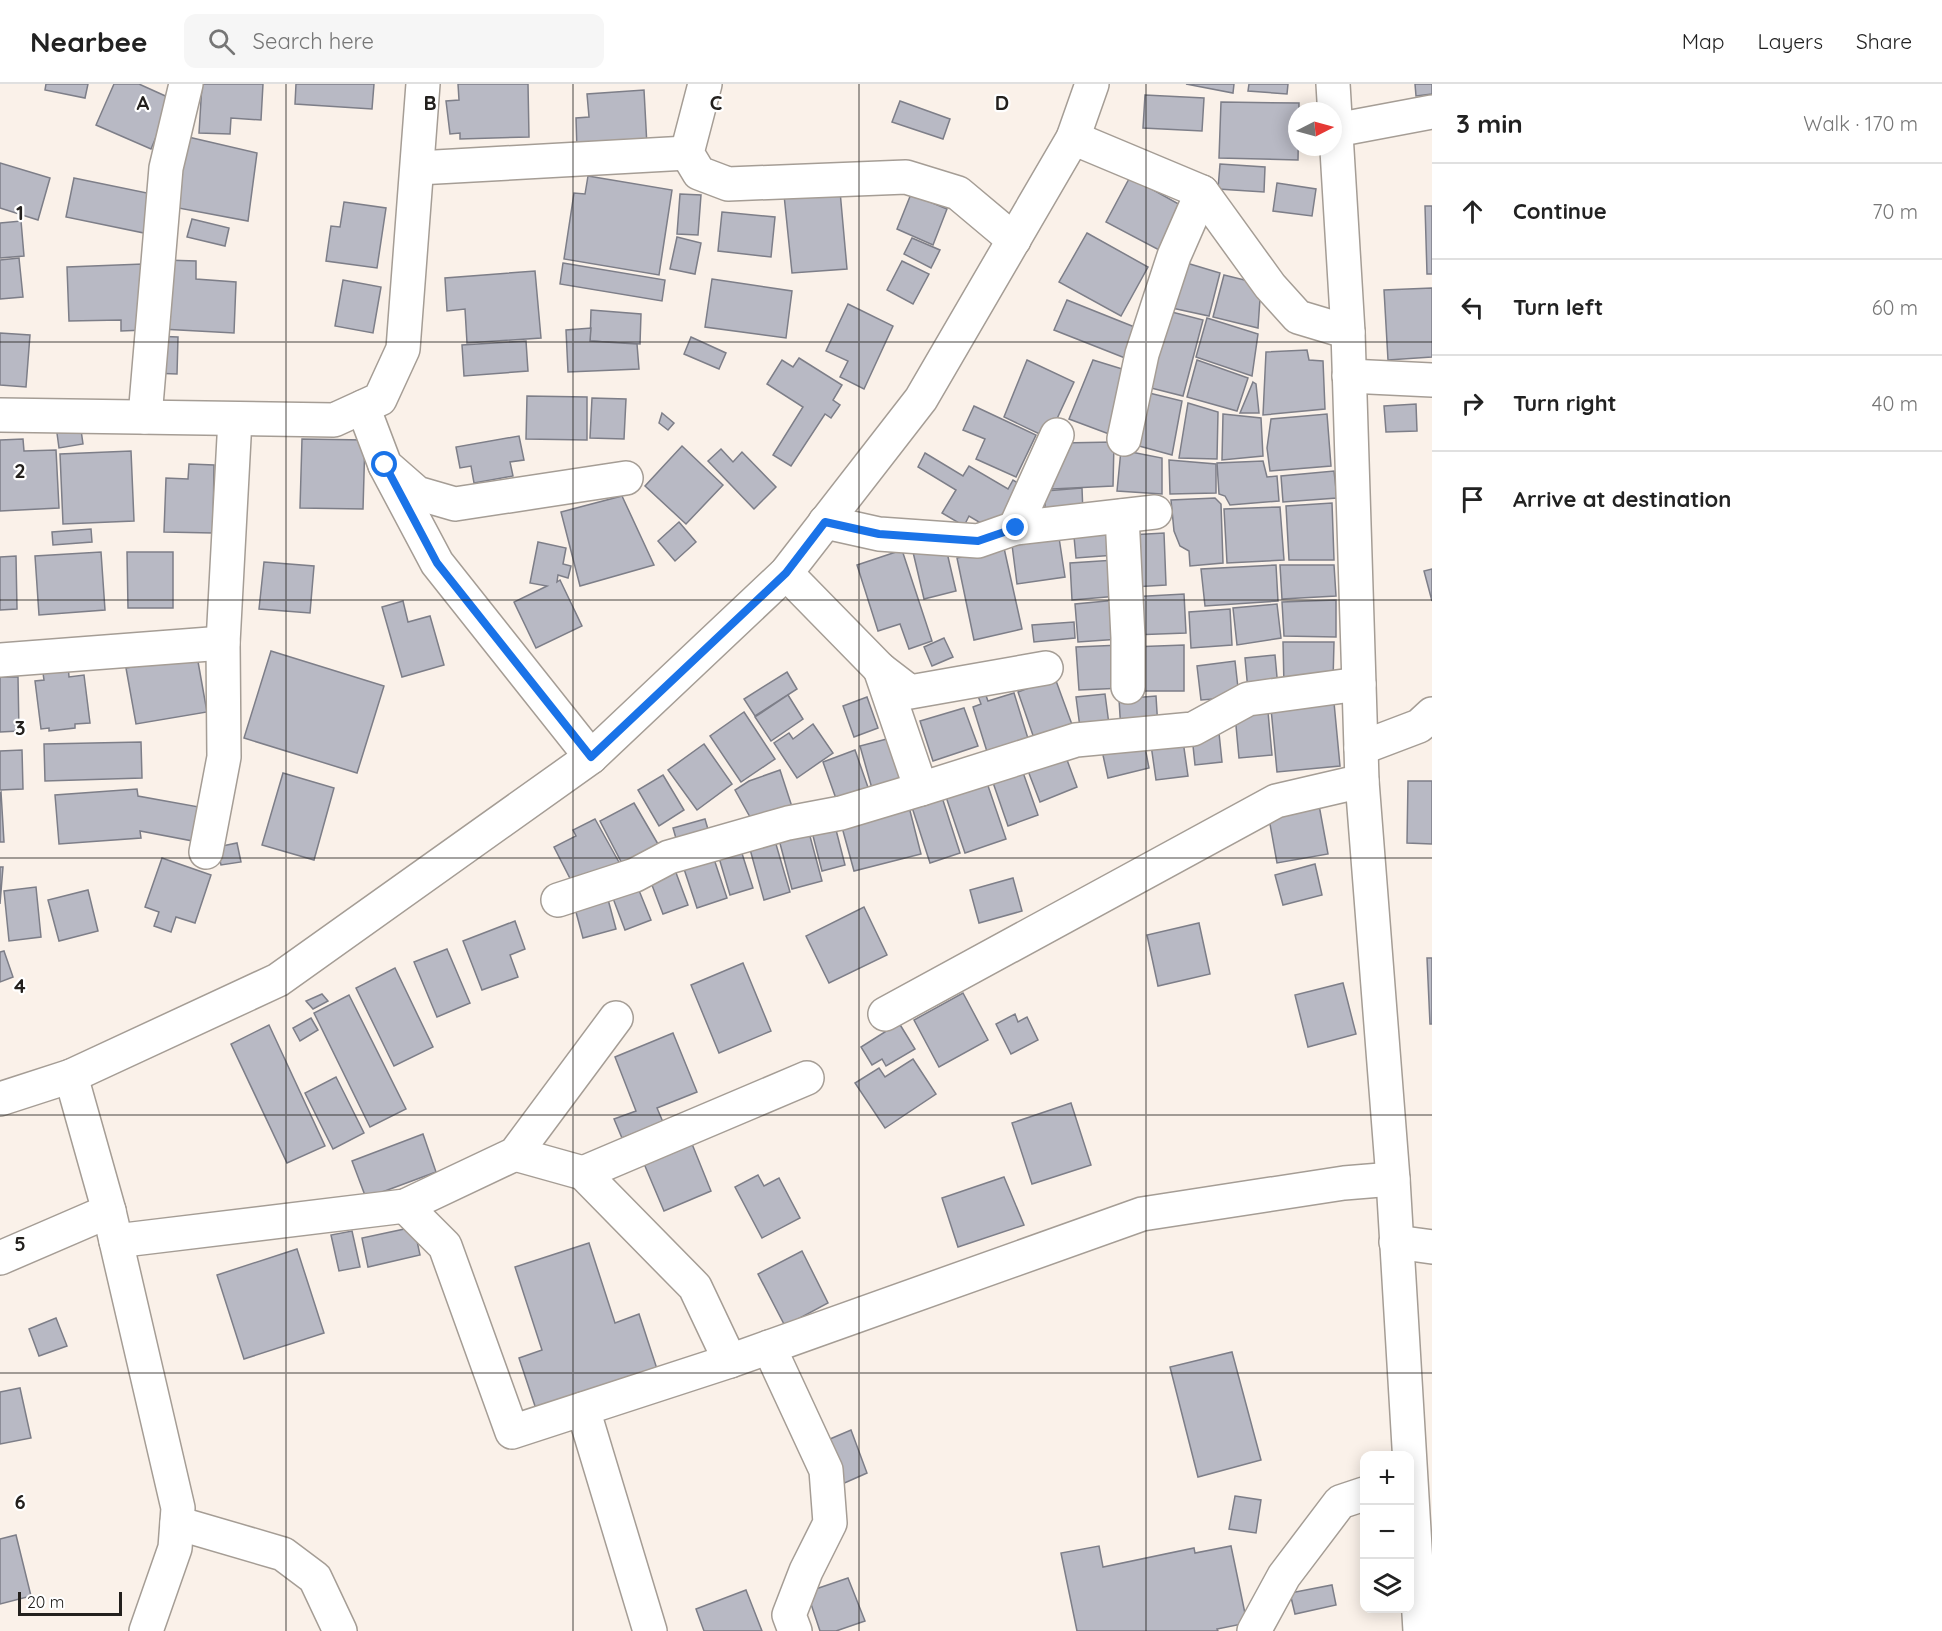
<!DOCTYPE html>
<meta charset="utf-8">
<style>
:root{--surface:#fff;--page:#f6f6f6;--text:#222;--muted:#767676;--line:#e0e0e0}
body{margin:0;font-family:Quicksand,sans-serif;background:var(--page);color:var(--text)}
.controls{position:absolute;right:18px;bottom:18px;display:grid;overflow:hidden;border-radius:12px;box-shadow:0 3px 15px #0003}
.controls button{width:54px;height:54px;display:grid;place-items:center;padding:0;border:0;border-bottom:2px solid var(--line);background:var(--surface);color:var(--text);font:30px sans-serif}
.compass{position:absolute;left:1288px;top:18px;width:54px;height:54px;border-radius:50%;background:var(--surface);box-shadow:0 3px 15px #0003;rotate:84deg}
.scale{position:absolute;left:18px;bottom:15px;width:104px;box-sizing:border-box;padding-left:6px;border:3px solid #23201d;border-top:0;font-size:16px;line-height:21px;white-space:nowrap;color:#23201d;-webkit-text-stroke:4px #fff;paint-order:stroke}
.stop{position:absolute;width:18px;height:18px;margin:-14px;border:4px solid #1a73e8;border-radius:50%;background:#fff}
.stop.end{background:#1a73e8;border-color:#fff;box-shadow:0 2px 6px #0008}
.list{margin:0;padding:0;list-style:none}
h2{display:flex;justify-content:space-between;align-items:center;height:78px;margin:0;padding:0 24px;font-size:26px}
h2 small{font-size:20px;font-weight:400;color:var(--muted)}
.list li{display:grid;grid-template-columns:39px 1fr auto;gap:18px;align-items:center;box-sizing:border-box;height:96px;padding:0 24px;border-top:2px solid var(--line)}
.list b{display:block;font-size:22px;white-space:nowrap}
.list em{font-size:20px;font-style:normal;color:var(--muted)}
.icon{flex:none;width:33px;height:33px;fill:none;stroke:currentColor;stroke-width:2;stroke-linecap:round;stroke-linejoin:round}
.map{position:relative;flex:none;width:1432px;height:1547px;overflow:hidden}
header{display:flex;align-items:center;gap:36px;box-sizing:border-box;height:84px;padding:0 30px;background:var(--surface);border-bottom:2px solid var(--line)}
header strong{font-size:28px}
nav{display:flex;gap:33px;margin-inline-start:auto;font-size:21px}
.search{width:420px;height:54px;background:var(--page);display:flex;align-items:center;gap:15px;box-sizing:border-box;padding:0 21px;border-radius:12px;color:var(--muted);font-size:22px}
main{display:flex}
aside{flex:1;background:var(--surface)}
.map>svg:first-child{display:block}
.building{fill:#b8b9c4;stroke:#7d7e88;stroke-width:1.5}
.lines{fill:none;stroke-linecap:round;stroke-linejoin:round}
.minor-casing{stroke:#a59d95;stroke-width:36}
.major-casing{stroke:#a59d95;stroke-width:36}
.minor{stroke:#fff;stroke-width:33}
.major{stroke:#fff;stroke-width:33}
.route{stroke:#1a73e8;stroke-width:8}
.grid{fill:none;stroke:#23201d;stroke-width:1.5;stroke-opacity:0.55}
.grid-label{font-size:20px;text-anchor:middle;font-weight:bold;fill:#23201d;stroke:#fff;stroke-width:4.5;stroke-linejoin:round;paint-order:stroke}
</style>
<header>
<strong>Nearbee</strong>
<div class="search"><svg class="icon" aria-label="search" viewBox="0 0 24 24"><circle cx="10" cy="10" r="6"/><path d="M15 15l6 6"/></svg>Search here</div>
<nav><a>Map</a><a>Layers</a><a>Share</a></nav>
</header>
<main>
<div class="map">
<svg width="1432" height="1547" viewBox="0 0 1432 1547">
<rect width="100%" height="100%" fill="#faf1e9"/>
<!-- building -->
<g class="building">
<polygon points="46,0 88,0 85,14 45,6"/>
<polygon points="114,0 139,0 172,15 151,65 96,41"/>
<polygon points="202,0 263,0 261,36 231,34 230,50 199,49"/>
<polygon points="296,0 374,0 372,25 295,20"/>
<polygon points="458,0 528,0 529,53 460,55 460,49 450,50 446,17 459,16"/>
<polygon points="1186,0 1234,0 1233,9"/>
<polygon points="1249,0 1288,0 1287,10 1248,7"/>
<polygon points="1415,0 1432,0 1432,10 1416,12"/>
<polygon points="644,6 647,62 577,67 576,34 589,33 587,10"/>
<polygon points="1145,11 1204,14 1202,47 1143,44"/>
<polygon points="900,17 950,35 943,55 892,38"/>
<polygon points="1221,18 1299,19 1298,76 1219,74"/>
<polygon points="184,52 257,69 248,137 173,123"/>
<polygon points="0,79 50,94 38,136 0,124"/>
<polygon points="1220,80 1265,83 1264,108 1218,105"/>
<polygon points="588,92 672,106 659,191 564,175 574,109 585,110"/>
<polygon points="1130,93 1184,123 1161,167 1106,138"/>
<polygon points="74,94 152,110 144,149 66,133"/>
<polygon points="1277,99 1316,105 1312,132 1273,127"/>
<polygon points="840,107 847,185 792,189 784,111"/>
<polygon points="680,110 701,111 698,151 677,150"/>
<polygon points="911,110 947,125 933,161 897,145"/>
<polygon points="344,118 386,124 377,184 326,177 331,142 340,143"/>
<polygon points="1425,122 1432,122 1432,190 1427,190"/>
<polygon points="722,128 775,133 771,173 718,167"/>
<polygon points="192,135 229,144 225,162 187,153"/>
<polygon points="21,137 24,172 0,174 0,139"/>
<polygon points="1087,149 1148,183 1121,232 1059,198"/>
<polygon points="677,153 701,159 695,190 670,185"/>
<polygon points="912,154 940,166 931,184 904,170"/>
<polygon points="19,174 23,213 0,215 0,176"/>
<polygon points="164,176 196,177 196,195 236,198 234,249 161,245"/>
<polygon points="902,177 929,190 913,220 887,206"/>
<polygon points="1180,177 1220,189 1209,232 1167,223"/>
<polygon points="563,179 665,196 662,217 560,200"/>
<polygon points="143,180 145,246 121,247 121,236 69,237 67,183"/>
<polygon points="535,187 541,254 467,259 465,225 447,227 445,194"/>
<polygon points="1224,191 1261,200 1258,244 1213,233"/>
<polygon points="712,195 792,207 786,254 705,243"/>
<polygon points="343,196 381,203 373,249 335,242"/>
<polygon points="1432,204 1432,273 1388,276 1384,206"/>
<polygon points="1067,216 1137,244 1125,274 1054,246"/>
<polygon points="848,220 893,242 864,305 840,293 848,277 826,267"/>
<polygon points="591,226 641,230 640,260 590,257"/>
<polygon points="1164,226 1203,236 1183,312 1143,302"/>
<polygon points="1207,234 1258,250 1252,292 1196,273"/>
<polygon points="591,244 590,257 637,260 639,285 568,288 566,246"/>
<polygon points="0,249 30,251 26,303 0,301"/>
<polygon points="153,252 178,253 177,290 151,289"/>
<polygon points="691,253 726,269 719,285 684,270"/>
<polygon points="526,257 528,287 464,292 462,261"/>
<polygon points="1307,266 1309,276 1323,277 1325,325 1263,331 1266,268"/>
<polygon points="799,274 842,301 833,316 840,321 831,334 825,330 791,382 773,371 803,323 767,300 782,276 793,283"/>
<polygon points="1027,276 1074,298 1048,354 1004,333"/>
<polygon points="1093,276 1132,288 1117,353 1069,335"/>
<polygon points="1197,276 1248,294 1237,327 1187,313"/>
<polygon points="1253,298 1256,300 1259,329 1240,329"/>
<polygon points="1141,307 1182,317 1172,371 1128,359"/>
<polygon points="527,312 587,313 587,356 526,355"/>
<polygon points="592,314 626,315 624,355 590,354"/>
<polygon points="1188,319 1218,328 1217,375 1179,374"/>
<polygon points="1416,320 1417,347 1386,348 1384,322"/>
<polygon points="974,322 1036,351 1016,393 976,375 985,355 963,346"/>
<polygon points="662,329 674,339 668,346 659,339"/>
<polygon points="1223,330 1261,334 1263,372 1222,376"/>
<polygon points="1327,330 1331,382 1270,387 1267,364 1271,335"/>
<polygon points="80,339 83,360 59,364 56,342"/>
<polygon points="519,352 524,376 510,378 513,392 474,399 471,382 460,384 456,363"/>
<polygon points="23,355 24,367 56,366 59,424 0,427 0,356"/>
<polygon points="302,355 365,356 363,425 300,424"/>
<polygon points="1114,358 1113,402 1052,405 1061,359"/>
<polygon points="682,362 723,401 686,440 645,402"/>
<polygon points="721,365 733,378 742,368 776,403 754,425 708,377"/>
<polygon points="1121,366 1162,374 1162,410 1117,407"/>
<polygon points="131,367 134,437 63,440 60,370"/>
<polygon points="925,369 963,392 969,382 1008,405 1013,396 1021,401 994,447 969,432 964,442 942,429 956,406 918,383"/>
<polygon points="1169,376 1216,380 1216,409 1170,410"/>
<polygon points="1263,377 1267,393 1277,392 1279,417 1230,421 1225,412 1219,410 1217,379"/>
<polygon points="189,380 214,381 213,449 164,448 166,394 188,395"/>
<polygon points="1334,387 1337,414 1283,418 1281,392"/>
<polygon points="1082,404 1083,430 1045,431 1045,407"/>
<polygon points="622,412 654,481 580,502 561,428"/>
<polygon points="1215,414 1221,420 1223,479 1190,482 1189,467 1180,462 1174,447 1171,416"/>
<polygon points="1332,419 1334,476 1289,476 1286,422"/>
<polygon points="1280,423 1284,476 1227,479 1224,425"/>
<polygon points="679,438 696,458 675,477 658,457"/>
<polygon points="1113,439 1115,471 1076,474 1073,442"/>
<polygon points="91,445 92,458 53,461 52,448"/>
<polygon points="1058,447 1065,493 1017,500 1011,453"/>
<polygon points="1164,449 1166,501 1133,503 1130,451"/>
<polygon points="538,458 566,464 563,480 571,482 568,494 558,491 557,498 560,496 582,542 536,564 514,518 547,502 530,499"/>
<polygon points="945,460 956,507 924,515 913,468"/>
<polygon points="1004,464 1022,545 974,556 957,474"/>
<polygon points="902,466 932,557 909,565 900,540 878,547 857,481"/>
<polygon points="101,468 105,526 39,531 35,472"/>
<polygon points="127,468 173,468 173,524 128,524"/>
<polygon points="16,472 17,525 0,526 0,473"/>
<polygon points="1115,476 1118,512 1072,516 1070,479"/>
<polygon points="264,478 314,482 310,529 259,525"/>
<polygon points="1276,481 1278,517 1205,522 1201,485"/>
<polygon points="1280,481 1334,481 1336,512 1282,515"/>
<polygon points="1432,485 1432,517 1424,487"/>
<polygon points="1184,510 1186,549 1132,551 1130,513"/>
<polygon points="1117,516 1120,555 1078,558 1075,520"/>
<polygon points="1336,516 1336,553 1284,552 1282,518"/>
<polygon points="403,517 408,538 430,532 444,581 402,593 382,523"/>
<polygon points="1277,520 1281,554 1237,561 1233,524"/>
<polygon points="1230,525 1232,561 1191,564 1189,528"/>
<polygon points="1074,538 1075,554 1034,558 1032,541"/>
<polygon points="944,554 953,573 932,582 924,563"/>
<polygon points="1283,558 1334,558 1333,597 1284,602"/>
<polygon points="1121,561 1124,604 1079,606 1076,563"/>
<polygon points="1184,561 1184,607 1130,607 1131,563"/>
<polygon points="271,567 384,602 357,689 244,654"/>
<polygon points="1275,571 1278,604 1248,607 1245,574"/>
<polygon points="197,572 207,628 136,640 126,584"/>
<polygon points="1235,577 1239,613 1201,616 1197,582"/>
<polygon points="68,579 69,593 84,591 90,639 75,640 75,644 49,647 49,644 41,645 35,597 44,596 42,582"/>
<polygon points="787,588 797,605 755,632 744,615"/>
<polygon points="0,593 18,593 19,647 0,648"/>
<polygon points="1055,594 1074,646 1036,660 1018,608"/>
<polygon points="1333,608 1340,682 1277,688 1270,614"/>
<polygon points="985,609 988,617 1014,609 1030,661 989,674 973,623 981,620 978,612"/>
<polygon points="1105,610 1110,648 1081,651 1076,613"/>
<polygon points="788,611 803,635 771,657 755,633"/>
<polygon points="1156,612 1158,644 1121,648 1119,615"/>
<polygon points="867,613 878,644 854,653 843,622"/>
<polygon points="964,624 978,662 933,677 920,637"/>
<polygon points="744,628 775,675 741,698 710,652"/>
<polygon points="1268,628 1272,671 1239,674 1235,631"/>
<polygon points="813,640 833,669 797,694 774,659 789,649 793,655"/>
<polygon points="1219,649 1222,678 1195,681 1192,652"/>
<polygon points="1182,650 1188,692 1156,696 1150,654"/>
<polygon points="902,651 914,696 873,708 860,662"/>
<polygon points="1143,653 1149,684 1108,694 1101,662"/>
<polygon points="141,658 142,694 45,697 44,660"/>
<polygon points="704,660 732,700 697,726 668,686"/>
<polygon points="1063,665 1077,703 1040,718 1025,679"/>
<polygon points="22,666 23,705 0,706 0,667"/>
<polygon points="855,666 871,712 839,723 823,678"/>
<polygon points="1019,677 1038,731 1008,742 989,687"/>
<polygon points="780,686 795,732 755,742 735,706 749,697"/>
<polygon points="283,689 334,704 314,776 262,761"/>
<polygon points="984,690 1006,755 965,769 943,704"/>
<polygon points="663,691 684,726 659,742 638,706"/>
<polygon points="1408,697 1432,697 1432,760 1407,759"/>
<polygon points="939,704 960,769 930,779 909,714"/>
<polygon points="137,705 138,712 199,723 193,757 140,747 141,754 59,760 55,711"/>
<polygon points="1,708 4,758 0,758 0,709"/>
<polygon points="634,719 665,772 628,791 600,737"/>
<polygon points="908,719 921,770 854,787 840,736"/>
<polygon points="1319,721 1328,770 1277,779 1268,729"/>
<polygon points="595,735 625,789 577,808 554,763 576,752 573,746"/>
<polygon points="705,735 712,759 680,768 673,744"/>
<polygon points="834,738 845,781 822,787 811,744"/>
<polygon points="807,741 822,797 792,805 777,748"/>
<polygon points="773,750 790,808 764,816 748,758"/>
<polygon points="237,759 241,778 221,781 217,763"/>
<polygon points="739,760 753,804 730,811 717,767"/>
<polygon points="712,769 727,814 697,824 682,779"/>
<polygon points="162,774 211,791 195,839 176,833 171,848 154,842 159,828 145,823"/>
<polygon points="672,778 688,821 663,830 647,788"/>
<polygon points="1315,780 1322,811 1283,821 1275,791"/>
<polygon points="0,783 3,783 0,820"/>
<polygon points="1013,794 1022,827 979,839 970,806"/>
<polygon points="636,799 651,836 625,846 611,809"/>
<polygon points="36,803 41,853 9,857 4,807"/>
<polygon points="88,806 98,847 59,857 48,816"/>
<polygon points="606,808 616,845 583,854 573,817"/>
<polygon points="864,823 887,871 829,899 806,852"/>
<polygon points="515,837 525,865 510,871 518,893 482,906 463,857"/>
<polygon points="1199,839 1210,890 1158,902 1147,851"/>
<polygon points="447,865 470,919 437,933 414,878"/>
<polygon points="4,867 13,893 0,898 0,868"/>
<polygon points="1427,874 1432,874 1432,940 1430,940"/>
<polygon points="743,879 771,947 719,969 691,901"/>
<polygon points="395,884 433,963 394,982 356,904"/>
<polygon points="1343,899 1356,950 1308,963 1295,911"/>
<polygon points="963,909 988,956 939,983 914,936"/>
<polygon points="322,910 328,917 313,925 306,917"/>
<polygon points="349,911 406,1025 370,1043 314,929"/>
<polygon points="1015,930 1018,938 1027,933 1038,956 1011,970 996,940"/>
<polygon points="311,934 318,946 300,957 293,944"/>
<polygon points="899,939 915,965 886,982 882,975 872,981 861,963"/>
<polygon points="269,941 325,1062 287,1079 231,960"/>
<polygon points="673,949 697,1008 657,1024 663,1038 622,1054 614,1035 636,1027 615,973"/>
<polygon points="913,975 936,1010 885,1044 855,999 879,984 885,993"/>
<polygon points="336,993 364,1049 333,1065 305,1009"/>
<polygon points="1071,1019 1091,1081 1032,1100 1012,1039"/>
<polygon points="423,1050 436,1088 366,1114 352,1077"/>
<polygon points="690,1055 711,1107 664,1127 642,1075"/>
<polygon points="758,1091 764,1102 779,1094 800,1134 762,1154 735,1103"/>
<polygon points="1004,1093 1024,1141 958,1163 942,1114"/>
<polygon points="414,1143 420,1171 368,1183 362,1154"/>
<polygon points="352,1147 360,1183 339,1187 331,1151"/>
<polygon points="589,1159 615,1239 639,1230 658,1288 537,1328 519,1274 542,1266 515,1183"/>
<polygon points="297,1165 324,1249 244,1275 217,1191"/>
<polygon points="802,1167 828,1219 785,1242 758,1190"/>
<polygon points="56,1234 67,1262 39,1272 29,1245"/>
<polygon points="1232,1268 1261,1376 1198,1393 1170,1283"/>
<polygon points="20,1304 31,1354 0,1360 0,1308"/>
<polygon points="851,1346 867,1389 840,1401 823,1358"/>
<polygon points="1235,1412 1261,1416 1256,1449 1229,1445"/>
<polygon points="16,1451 31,1512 0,1520 0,1455"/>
<polygon points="1099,1462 1103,1483 1194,1464 1195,1469 1231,1462 1247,1539 1217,1545 1218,1547 1077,1547 1061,1469"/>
<polygon points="848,1494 865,1537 836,1547 820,1547 807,1508"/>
<polygon points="1332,1501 1336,1521 1295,1530 1290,1509"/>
<polygon points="746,1506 762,1547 704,1547 696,1525"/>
</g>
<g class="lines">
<defs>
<g id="minor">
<polyline points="705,0 687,69 699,89 728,100 906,93 958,109 1014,156"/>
<polyline points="1333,0 1348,248 1362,697 1393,1095 1420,1547"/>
<polyline points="1336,46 1432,28"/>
<polyline points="1073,54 1202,108 1270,202 1298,233 1348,248"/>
<polyline points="418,84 687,69"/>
<polyline points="1349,292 1432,296"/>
<polyline points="363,323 385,381 417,409 455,420 626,394"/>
<polyline points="0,331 334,336 380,315 403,265 423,0"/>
<polyline points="145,333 166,84 186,0"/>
<polyline points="1124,355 1142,270 1174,172 1202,108"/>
<polyline points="385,381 437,479 591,673"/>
<polyline points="1122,432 1128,554 1128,603"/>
<polyline points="825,438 879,450 978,457 1015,444 1155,428"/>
<polyline points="1015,444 1057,351"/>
<polyline points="786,489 880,585 910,608 1046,584"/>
<polyline points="0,576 223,559"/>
<polyline points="880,585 921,705 1076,656 1193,645 1248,615 1359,600"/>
<polyline points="1361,664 1419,642 1432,630"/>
<polyline points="206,768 224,673 223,559 235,335"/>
<polyline points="558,816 635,791 669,773 788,739 841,729 921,705"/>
<polyline points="885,930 1276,717 1362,697"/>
<polyline points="71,992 109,1127 178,1424 175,1464 146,1547"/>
<polyline points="515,1070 583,1089 695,1203 730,1277"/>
<polyline points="583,1089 807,994"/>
<polyline points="405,1122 445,1162 512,1348 730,1277 1142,1130 1344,1099 1393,1095"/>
<polyline points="116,1157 405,1122 515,1070 616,934"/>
<polyline points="1396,1158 1432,1163"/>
<polyline points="0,1174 109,1127"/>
<polyline points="769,1263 826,1386 830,1439 806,1487 789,1531 795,1547"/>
<polyline points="583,1325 650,1547"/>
<polyline points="177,1439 283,1470 315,1494 340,1547"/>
<polyline points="1254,1547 1284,1492 1340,1418 1364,1410"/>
</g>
<polyline id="major" points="0,1015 71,992 278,896 591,673 786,489 921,315 1073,54 1092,0"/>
</defs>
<!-- minor casing -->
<use href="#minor" class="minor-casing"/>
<!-- major casing -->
<use href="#major" class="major-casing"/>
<!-- minor -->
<use href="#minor" class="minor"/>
<!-- major -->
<use href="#major" class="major"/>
</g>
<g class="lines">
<!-- route -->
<polyline class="route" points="385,381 437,479 591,673 786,489 825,438 879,450 978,457 1016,444"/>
</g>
<!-- grid -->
<path class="grid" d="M286 0V1547M573 0V1547M859 0V1547M1146 0V1547M0 258H1432M0 516H1432M0 774H1432M0 1031H1432M0 1289H1432"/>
<g class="grid-label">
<text x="143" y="26">A</text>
<text x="430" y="26">B</text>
<text x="716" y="26">C</text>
<text x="1002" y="26">D</text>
<text x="20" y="136">1</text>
<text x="20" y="394">2</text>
<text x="20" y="651">3</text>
<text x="20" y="909">4</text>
<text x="20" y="1167">5</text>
<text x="20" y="1425">6</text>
</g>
</svg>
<div class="controls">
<button>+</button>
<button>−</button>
<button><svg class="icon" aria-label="layers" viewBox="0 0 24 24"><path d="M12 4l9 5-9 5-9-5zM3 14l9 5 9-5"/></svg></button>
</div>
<svg class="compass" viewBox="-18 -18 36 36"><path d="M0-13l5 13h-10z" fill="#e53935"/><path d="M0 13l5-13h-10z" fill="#767676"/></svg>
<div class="scale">20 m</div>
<div class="stop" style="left:385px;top:381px"></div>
<div class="stop end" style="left:1016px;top:444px"></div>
</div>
<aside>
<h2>3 min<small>Walk · 170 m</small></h2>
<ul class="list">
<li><svg class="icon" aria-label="ahead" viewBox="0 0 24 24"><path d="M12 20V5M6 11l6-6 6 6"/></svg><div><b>Continue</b></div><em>70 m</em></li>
<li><svg class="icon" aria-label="left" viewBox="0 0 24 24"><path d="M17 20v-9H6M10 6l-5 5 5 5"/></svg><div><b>Turn left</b></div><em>60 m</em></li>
<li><svg class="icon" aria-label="right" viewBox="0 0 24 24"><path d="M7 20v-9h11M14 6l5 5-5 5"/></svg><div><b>Turn right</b></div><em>40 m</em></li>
<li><svg class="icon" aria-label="arrive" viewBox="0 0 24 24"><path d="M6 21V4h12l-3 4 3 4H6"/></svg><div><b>Arrive at destination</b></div></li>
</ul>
</aside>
</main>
